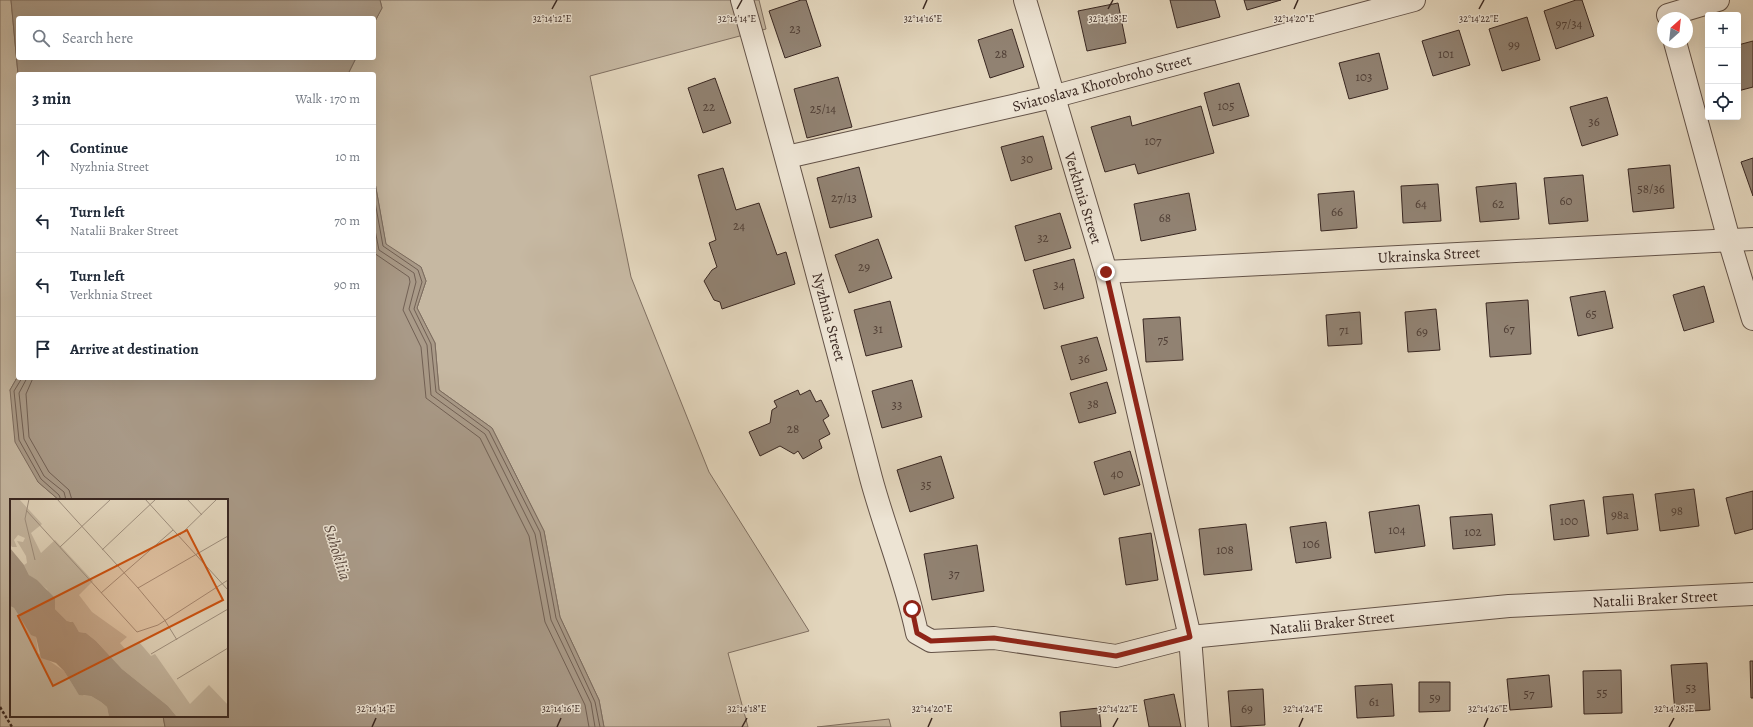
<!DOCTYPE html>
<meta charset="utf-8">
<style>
:root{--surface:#fff;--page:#f2f2f3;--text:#1f2937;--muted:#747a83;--line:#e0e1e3}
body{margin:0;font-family:Alegreya,serif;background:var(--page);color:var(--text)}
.controls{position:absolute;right:12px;top:12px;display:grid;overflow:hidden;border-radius:4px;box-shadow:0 4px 16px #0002}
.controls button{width:36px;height:36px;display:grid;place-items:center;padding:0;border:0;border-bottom:1px solid var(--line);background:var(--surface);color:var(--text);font:20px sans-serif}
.compass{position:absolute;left:1657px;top:12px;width:36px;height:36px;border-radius:50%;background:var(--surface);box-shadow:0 4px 16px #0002;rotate:27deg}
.stop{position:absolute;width:12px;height:12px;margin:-9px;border:3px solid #8f2418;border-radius:50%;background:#fff}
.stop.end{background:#8f2418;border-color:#fff;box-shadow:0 1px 4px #0008}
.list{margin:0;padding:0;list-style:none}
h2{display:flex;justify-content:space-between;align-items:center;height:52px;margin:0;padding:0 16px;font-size:17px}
h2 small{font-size:13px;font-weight:400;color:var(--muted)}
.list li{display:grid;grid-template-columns:26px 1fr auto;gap:12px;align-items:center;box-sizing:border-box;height:64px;padding:0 16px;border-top:1px solid var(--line)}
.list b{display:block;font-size:15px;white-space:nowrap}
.list p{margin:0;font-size:13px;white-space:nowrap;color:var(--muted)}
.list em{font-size:13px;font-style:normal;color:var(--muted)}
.icon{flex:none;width:22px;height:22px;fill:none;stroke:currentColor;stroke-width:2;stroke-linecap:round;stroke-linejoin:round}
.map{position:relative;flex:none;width:1753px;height:727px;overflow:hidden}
.search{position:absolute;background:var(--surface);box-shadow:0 4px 16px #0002;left:16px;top:16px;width:360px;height:44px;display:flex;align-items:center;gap:10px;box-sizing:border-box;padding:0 14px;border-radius:4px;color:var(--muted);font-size:15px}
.panel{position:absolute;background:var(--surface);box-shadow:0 4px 16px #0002;left:16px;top:72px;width:360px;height:308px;border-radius:4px}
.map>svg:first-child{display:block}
.green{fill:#c6b8a2;stroke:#807062}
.water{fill:#a99a88;stroke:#7c6c5f}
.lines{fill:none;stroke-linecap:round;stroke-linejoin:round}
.shore{stroke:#716054;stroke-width:1}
.building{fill:#918272;stroke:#392721}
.minor-casing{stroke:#645348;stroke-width:24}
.path{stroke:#392721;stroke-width:2.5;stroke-dasharray:3 2;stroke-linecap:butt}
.minor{stroke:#ede4d4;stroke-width:22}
.route{stroke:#8f2418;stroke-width:5}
.ticks{fill:none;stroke:#392721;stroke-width:1.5}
.labels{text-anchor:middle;stroke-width:3;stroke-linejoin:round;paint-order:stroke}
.number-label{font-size:13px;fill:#4f3e35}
.street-label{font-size:15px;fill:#392721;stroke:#ede4d4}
.water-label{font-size:16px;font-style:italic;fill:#5b4a40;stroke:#ede4d4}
.inset-road{fill:none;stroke:#9f907f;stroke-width:1}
.view{fill:#ce520f;fill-opacity:0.15;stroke:#ce520f;stroke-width:2}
.inset-edge{fill:none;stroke:#392721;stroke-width:2}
.ticks-label{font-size:10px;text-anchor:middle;fill:#392721;stroke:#ede4d4;stroke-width:3;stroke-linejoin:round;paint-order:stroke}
</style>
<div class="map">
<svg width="1753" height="727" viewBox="0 0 1753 727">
<rect width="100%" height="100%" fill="#e3d6bd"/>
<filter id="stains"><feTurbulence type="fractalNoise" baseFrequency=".005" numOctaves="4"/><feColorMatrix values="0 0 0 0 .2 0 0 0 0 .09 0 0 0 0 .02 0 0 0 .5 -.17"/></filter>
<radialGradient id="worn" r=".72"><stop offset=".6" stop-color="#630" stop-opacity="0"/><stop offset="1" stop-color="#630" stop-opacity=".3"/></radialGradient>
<!-- green -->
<g class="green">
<polygon points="0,0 11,0 18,74 18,376 10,390 38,482 59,500 11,500 11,716 163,716 165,727 0,727"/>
<polygon points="380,0 759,0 766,29 590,76 631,277 709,472 809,631 728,653 748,727 604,727 599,700 560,617 544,531 492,428 439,390 435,343 417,308 426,281 421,267 386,245 374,177 374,74 348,74 356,58 374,58 374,23 382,8"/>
<polygon points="889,719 891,727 817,727"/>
</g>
<!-- water -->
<g class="water">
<polygon points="11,0 380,0 382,8 374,23 374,18 18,18 18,58 356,58 348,74 18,74"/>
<polygon points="374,177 386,244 421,267 426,281 417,308 435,343 439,390 492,428 544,531 560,617 599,700 604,727 165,727 163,716 227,716 227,500 59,500 38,482 15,442 10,390 18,376 18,378 374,378"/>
</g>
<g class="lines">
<!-- shore -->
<g class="shore">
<polyline points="374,196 383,246 418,270 422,282 414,309 431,344 436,392 489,431 540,532 556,618 595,702 600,727"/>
<polyline points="374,225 379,250 414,273 416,282 409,309 427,345 431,395 485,434 535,534 551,620 591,703 595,727"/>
<polyline points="374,253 409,277 410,282 403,310 421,347 426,398 480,438 529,536 545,622 585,705 589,727"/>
<polyline points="22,378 14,391 19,440 41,479 59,495 61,500"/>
<polyline points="27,378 19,393 24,439 44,476 64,492 66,500"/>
<polyline points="33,378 26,394 29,437 49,472 69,490 72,500"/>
</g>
</g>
<!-- building -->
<g class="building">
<polygon points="801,0 806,0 821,46 785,58 769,11"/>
<polygon points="1170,0 1215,0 1220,17 1177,28"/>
<polygon points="1244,0 1281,0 1247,10"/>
<polygon points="1576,0 1582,0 1594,36 1556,49 1544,11"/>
<polygon points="1118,3 1126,43 1087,51 1078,11"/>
<polygon points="1527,17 1540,60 1502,71 1489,29"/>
<polygon points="1012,29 1024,67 990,78 978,40"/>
<polygon points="1459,30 1470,65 1433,76 1422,41"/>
<polygon points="1753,41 1753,87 1738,91 1738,45"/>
<polygon points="1379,53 1388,89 1349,99 1339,63"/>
<polygon points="838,77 852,127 807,138 794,89"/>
<polygon points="715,78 731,123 703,133 688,88"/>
<polygon points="1239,83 1249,116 1213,126 1204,93"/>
<polygon points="1607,97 1618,135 1582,146 1570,107"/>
<polygon points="1201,106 1214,153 1138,174 1135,164 1105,172 1091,127 1130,116 1132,126"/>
<polygon points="1043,136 1052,169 1011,181 1001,147"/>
<polygon points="1753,158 1753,196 1741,162"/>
<polygon points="1670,165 1674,208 1633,212 1628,169"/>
<polygon points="859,167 872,217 830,228 817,178"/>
<polygon points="723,168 736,210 759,203 777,255 786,252 795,284 722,309 720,302 714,300 704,281 712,270 717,267 709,243 716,240 698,175"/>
<polygon points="1583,175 1588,221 1549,224 1544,178"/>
<polygon points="1516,183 1519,219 1480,222 1476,187"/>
<polygon points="1438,184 1441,221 1403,223 1401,186"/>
<polygon points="1354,191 1357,228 1321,231 1318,194"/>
<polygon points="1189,193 1196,230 1141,241 1134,204"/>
<polygon points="1060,213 1071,248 1025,261 1015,226"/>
<polygon points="878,239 892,278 849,293 835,255"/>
<polygon points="1074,259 1084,298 1044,309 1033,270"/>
<polygon points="1704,286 1714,322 1684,331 1673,295"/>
<polygon points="1605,291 1613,328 1578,336 1570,297"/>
<polygon points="1528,300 1531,354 1490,357 1486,303"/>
<polygon points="890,301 902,347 866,356 854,310"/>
<polygon points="1436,309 1440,350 1408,352 1405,312"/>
<polygon points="1360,312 1362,344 1328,346 1326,315"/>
<polygon points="1180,317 1183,360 1146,362 1143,319"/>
<polygon points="1097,337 1107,370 1071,380 1061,346"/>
<polygon points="912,380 922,417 882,428 872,391"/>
<polygon points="1107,382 1116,413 1079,423 1070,393"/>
<polygon points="798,390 800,395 810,390 816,402 821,400 829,416 823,420 830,434 819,440 822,448 803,459 798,451 794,454 780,446 760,456 749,432 770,423 772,410 777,407 774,401"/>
<polygon points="1130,451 1140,485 1104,495 1094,462"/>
<polygon points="941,456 954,498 910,512 897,470"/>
<polygon points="1694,489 1699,526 1660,531 1655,494"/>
<polygon points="1753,491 1753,529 1735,534 1726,498"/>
<polygon points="1633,494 1638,530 1607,534 1603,497"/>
<polygon points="1584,500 1589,536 1554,540 1550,505"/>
<polygon points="1419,505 1425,546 1375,553 1369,512"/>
<polygon points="1492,514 1495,545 1453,549 1450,517"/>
<polygon points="1326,522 1331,558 1296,563 1290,527"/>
<polygon points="1246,524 1252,570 1204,575 1199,529"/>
<polygon points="1151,533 1158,580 1126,585 1119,538"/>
<polygon points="977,545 984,591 932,600 924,554"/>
<polygon points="1750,661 1753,661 1753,698 1751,698"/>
<polygon points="1707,663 1710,710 1675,712 1671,665"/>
<polygon points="1621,670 1622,713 1584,714 1583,671"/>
<polygon points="1549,675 1552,707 1510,710 1507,679"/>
<polygon points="1419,682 1450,682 1450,711 1419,712"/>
<polygon points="1392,684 1394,716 1357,718 1355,686"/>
<polygon points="1263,689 1265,725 1231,727 1228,691"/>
<polygon points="1174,694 1181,727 1149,727 1144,700"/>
<polygon points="1099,708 1101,727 1061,727 1060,712"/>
</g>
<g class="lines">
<defs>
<g id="minor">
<path d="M742 0C788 159 829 318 871 478 885 530 906 580 917 633L931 641 994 638 1116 656 1190 637 1509 606 1753 594"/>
<polyline points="1025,0 1106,272 1190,637 1197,727"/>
<polyline points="1668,15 1718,0"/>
<polyline points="1675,42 1729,240 1753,319"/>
<polyline points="787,157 1052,97 1414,0"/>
<polyline points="1106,272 1753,239"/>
</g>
</defs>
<!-- minor casing -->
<use href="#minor" class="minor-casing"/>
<!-- path -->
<polyline class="path" points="0,707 12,727"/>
<!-- minor -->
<use href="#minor" class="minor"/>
</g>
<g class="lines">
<!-- route -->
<polyline class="route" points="912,609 917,633 931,641 994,638 1116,656 1190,637 1106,272"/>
</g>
<!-- ticks -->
<path class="ticks" d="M552 9 557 0M737 9 742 0M923 9 927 0M1108 9 1113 0M1294 9 1298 0M1479 9 1484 0M372 727 376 718M557 727 561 718M742 727 747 718M928 727 932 718M1113 727 1118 718M1299 727 1303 718M1484 727 1488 718M1669 727 1674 718"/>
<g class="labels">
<!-- number labels -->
<g class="number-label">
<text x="1569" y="28">97/34</text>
<text x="795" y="33">23</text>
<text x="1514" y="49">99</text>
<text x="1001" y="58">28</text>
<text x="1446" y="58">101</text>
<text x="1364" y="81">103</text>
<text x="1226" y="110">105</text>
<text x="709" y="111">22</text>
<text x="823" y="113">25/14</text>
<text x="1594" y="126">36</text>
<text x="1153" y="145">107</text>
<text x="1027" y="163">30</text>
<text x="1651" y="193">58/36</text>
<text x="844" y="202">27/13</text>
<text x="1566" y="205">60</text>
<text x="1421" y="208">64</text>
<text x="1498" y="208">62</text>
<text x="1337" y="216">66</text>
<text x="1165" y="222">68</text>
<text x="739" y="230">24</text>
<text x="1043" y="242">32</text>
<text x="864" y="271">29</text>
<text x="1059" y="289">34</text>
<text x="1591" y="318">65</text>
<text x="878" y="333">31</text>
<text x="1509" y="333">67</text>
<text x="1344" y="334">71</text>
<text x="1422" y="336">69</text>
<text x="1163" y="344">75</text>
<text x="1084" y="363">36</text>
<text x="1093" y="408">38</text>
<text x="897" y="409">33</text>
<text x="793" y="433">28</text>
<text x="1117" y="478">40</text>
<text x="926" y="489">35</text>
<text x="1677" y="515">98</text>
<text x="1620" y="519">98а</text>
<text x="1569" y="525">100</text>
<text x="1397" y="534">104</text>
<text x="1473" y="536">102</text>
<text x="1311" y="548">106</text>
<text x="1225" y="554">108</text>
<text x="954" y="578">37</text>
<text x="1691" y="692">53</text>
<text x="1602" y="697">55</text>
<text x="1529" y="698">57</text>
<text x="1435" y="702">59</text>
<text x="1374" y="706">61</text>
<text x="1247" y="713">69</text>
</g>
<!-- street labels -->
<g class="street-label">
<text transform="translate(1102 83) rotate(-15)" y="5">Sviatoslava Khorobroho Street</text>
<text transform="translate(1083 198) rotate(73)" y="5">Verkhnia Street</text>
<text transform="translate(1429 255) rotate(-3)" y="5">Ukrainska Street</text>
<text transform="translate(829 317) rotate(75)" y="5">Nyzhnia Street</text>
<text transform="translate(1655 599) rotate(-3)" y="5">Natalii Braker Street</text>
<text transform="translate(1332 623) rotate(-6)" y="5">Natalii Braker Street</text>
</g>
<!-- water labels -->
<g class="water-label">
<text transform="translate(338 552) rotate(73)" y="6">Suhokliia</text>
</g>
</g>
<!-- overview -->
<g transform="translate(10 499)">
<rect width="218" height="218" fill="#e3d6bd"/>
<path d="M0 0H9L32 25 21 34 31 54 45 41 83 82 69 96 82 113 117 138 110 144 116 151 129 143 141 157 145 155 180 205 199 186 218 206V218H167L158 207 112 170 86 142 76 134 69 133 61 122H57L45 110 37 90 19 76 14 66 17 64 16 57 7 42 13 43 15 39 8 36 4 41 7 48H2L0 45ZM0 107 4 109 21 135 26 138 28 154 54 172 66 191 74 197H81L91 203 97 208 99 218H1Z" fill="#c6b8a2"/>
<path d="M0 49 14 66 19 76 27 81 45 99V110L57 122 63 123 69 133 76 134 86 142 112 170 158 207 167 218H99L97 208 91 203 81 197 69 196 54 172 46 164 31 159 26 138 21 136 4 109 0 107Z" fill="#a99a88"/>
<path class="inset-road" d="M19 0 15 20 25 61M47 0 128 89 154 120 167 141M135 0 218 91M177 0 192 16M16 11 127 133 148 126 218 81M170 36 207 0M50 48 101 0M92 51 146 0M128 89 218 37M91 94 163 31M141 155 218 110M167 180 218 149"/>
<path class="view" d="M177 31 213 101 43 187 8 117Z"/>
<rect width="218" height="218" class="inset-edge"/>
</g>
<g class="ticks-label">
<text x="552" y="22">32°14'12"E</text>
<text x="737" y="22">32°14'14"E</text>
<text x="923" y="22">32°14'16"E</text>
<text x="1108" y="22">32°14'18"E</text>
<text x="1294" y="22">32°14'20"E</text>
<text x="1479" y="22">32°14'22"E</text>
<text x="376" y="712">32°14'14"E</text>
<text x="561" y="712">32°14'16"E</text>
<text x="747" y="712">32°14'18"E</text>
<text x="932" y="712">32°14'20"E</text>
<text x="1118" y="712">32°14'22"E</text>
<text x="1303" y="712">32°14'24"E</text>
<text x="1488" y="712">32°14'26"E</text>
<text x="1674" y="712">32°14'28"E</text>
</g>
<rect width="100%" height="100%" filter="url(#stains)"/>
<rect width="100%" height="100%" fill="url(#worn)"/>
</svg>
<div class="controls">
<button>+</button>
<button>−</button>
<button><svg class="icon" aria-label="locate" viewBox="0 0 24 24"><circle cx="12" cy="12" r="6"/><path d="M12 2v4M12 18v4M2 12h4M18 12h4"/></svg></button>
</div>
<svg class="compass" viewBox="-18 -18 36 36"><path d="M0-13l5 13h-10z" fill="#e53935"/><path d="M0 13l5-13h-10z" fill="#747a83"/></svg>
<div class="stop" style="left:912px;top:609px"></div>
<div class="stop end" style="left:1106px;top:272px"></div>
<div class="search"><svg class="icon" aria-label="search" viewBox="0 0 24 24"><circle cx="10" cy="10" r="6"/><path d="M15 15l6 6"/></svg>Search here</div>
<section class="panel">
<h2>3 min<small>Walk · 170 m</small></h2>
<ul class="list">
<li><svg class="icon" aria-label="ahead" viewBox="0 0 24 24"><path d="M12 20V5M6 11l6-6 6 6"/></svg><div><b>Continue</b><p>Nyzhnia Street</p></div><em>10 m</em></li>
<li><svg class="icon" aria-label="left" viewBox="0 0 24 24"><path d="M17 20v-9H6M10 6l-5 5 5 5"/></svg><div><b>Turn left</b><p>Natalii Braker Street</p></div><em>70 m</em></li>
<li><svg class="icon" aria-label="left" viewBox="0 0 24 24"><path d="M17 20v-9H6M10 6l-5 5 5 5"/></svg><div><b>Turn left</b><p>Verkhnia Street</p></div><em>90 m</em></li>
<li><svg class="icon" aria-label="arrive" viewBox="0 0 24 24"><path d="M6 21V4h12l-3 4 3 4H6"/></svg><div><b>Arrive at destination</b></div></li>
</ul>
</section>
</div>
